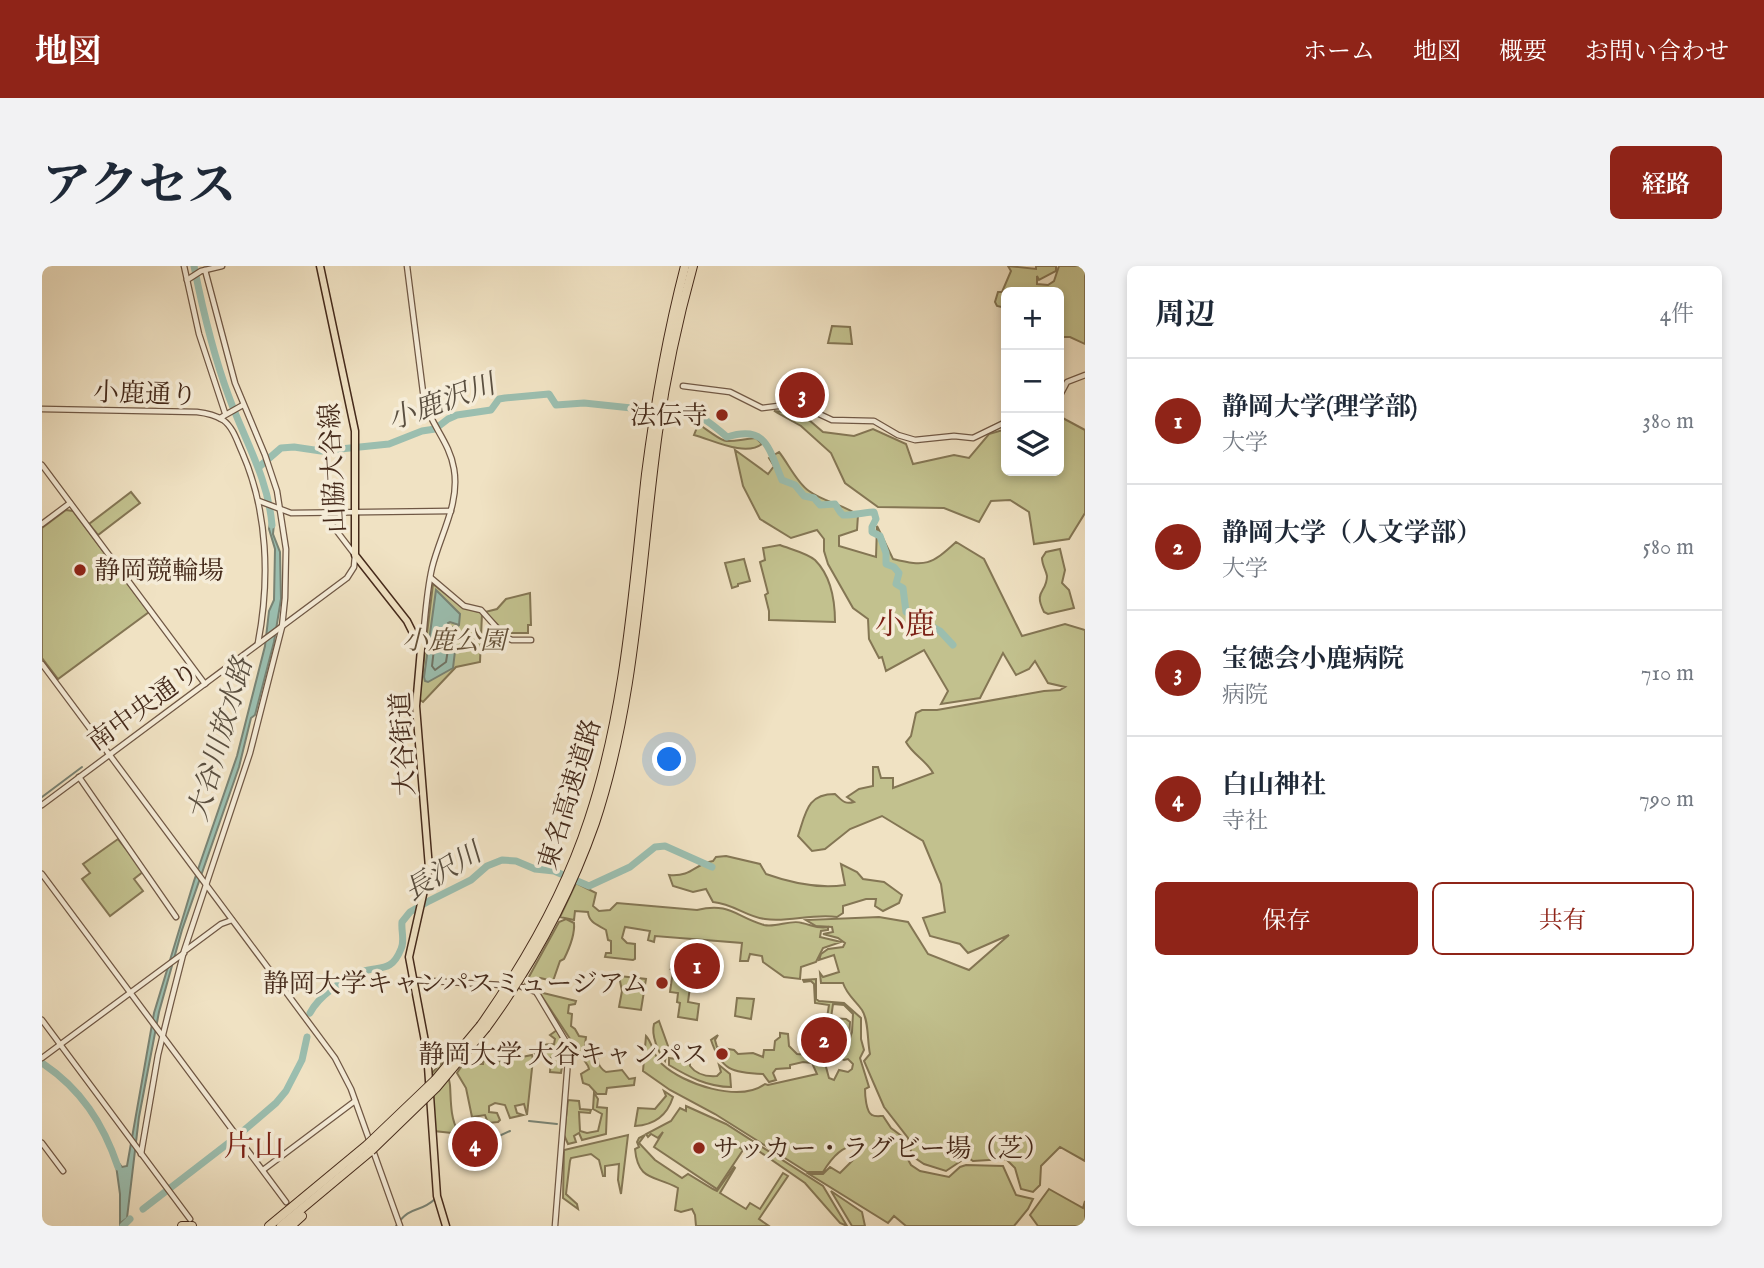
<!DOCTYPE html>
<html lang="ja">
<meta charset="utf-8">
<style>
:root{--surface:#fff;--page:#f2f2f3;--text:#1f2937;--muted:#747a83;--line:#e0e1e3;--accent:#8f2418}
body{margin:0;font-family:"IM FELL English","Noto Serif JP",serif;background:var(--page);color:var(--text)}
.controls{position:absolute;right:21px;top:21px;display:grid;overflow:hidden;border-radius:10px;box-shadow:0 4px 10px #0003}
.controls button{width:63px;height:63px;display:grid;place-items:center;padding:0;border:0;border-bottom:2px solid var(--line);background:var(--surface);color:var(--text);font:35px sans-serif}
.you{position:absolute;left:628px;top:494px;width:24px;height:24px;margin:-18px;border:5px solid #fff;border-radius:50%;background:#1a73e8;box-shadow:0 0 0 10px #1a73e833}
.badge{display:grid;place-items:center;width:46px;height:46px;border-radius:50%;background:var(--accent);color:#fff;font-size:23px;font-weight:700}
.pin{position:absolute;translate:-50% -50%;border:4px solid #fff;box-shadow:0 2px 7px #0006}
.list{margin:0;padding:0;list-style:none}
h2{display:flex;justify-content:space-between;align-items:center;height:91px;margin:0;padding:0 28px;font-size:30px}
h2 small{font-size:23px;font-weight:400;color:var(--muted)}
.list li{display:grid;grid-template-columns:46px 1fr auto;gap:21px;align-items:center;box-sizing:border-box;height:126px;padding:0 28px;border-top:2px solid var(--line)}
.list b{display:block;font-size:26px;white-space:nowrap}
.list p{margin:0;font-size:23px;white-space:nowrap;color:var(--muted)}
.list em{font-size:23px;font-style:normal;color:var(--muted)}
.actions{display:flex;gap:14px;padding:21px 28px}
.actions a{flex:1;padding:16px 0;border:2px solid var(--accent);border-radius:10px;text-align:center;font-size:24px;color:var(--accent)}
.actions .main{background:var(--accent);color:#fff}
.icon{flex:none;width:38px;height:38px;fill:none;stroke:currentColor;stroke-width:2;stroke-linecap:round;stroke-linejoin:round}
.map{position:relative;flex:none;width:1043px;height:960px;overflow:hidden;border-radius:10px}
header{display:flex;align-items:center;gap:42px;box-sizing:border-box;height:98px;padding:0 35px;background:var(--accent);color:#fff}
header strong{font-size:33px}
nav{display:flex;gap:38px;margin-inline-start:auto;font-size:24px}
.intro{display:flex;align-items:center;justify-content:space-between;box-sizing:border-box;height:168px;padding:0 42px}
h1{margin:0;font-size:49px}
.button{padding:18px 32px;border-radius:10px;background:var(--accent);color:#fff;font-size:24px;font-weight:700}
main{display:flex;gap:42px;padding:0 42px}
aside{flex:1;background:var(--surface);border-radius:10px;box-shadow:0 4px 10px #0003}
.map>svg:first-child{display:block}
.green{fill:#c2c18e;stroke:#847654;stroke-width:2}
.water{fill:#9bbeaf;stroke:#798374;stroke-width:2}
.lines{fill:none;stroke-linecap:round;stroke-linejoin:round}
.shore{stroke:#707465;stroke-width:2}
.stream{stroke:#798374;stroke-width:2}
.river{stroke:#9bbeaf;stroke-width:7}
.tertiary-casing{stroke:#705845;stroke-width:7}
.primary-casing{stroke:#452a1b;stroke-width:9}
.motorway-casing{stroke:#452a1b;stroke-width:10}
.tertiary{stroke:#f5ecd8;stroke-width:4.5}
.primary{stroke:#f0e2c3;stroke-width:6}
.motorway{stroke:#f0e2c3;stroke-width:8}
.motorway-bridge-casing{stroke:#452a1b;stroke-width:10;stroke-linecap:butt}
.motorway-bridge{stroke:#f0e2c3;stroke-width:8}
.poi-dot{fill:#8f2418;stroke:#f5ecd8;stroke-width:2.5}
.labels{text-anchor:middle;stroke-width:7;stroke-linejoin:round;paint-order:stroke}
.street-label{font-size:26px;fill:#452a1b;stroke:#f5ecd8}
.poi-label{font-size:26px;fill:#452a1b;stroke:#f5ecd8;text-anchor:end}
.park-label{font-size:26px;font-style:italic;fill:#645038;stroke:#f5ecd8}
.water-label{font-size:28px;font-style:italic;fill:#5a4f40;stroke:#f5ecd8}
.quarter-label{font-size:30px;fill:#7a1f14;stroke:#f5ecd8}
</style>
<header>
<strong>地図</strong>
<nav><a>ホーム</a><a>地図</a><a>概要</a><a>お問い合わせ</a></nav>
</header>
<div class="intro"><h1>アクセス</h1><a class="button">経路</a></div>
<main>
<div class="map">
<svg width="1043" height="960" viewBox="0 0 1043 960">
<rect width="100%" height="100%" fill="#f0e2c3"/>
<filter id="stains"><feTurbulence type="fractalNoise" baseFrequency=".00286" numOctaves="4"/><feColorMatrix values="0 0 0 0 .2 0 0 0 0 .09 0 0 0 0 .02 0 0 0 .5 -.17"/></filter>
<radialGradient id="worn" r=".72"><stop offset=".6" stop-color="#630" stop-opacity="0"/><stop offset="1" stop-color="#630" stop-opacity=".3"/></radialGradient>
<!-- green -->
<g class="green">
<polygon points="966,0 994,3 994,0 1014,0 1014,5 997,14 995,10 995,18 1006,19 1012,15 1017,0 1043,0 1043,78 1028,71 1017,71 1017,26 964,26 964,42 955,40 953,36 956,26 960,26 969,5"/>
<polygon points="790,60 808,61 810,78 786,77"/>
<polygon points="732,145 760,148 781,166 812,170 831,163 864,178 871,198 912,189 927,192 947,168 964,163 964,205 1017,205 1017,150 1043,164 1043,247 1027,273 992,278 987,246 968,234 949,235 937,256 902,242 836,241 803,217 789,187 759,160"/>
<path d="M656 159H658C688 180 678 176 714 172L720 178C703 191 671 174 652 169Z"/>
<path d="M693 184 726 208 732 200 727 192 737 186C746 197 755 217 767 225 782 236 800 238 816 249L815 264 797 270V280L834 291 835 260 851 293C884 301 889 299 914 276L942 293 980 370 1023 358 1043 364V895L1018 881 999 900 998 919 991 926 979 923 973 902 964 893 931 895 925 891 904 905 882 898 870 890 866 872 842 841 822 795 828 788C825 774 827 755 820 744 813 734 805 729 801 717H779L778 707 781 711 797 706 792 689 777 694 779 688 786 683 801 681 803 677 796 672 781 668 791 666 790 661 774 660 764 654 837 651 866 656 886 688 927 704 967 669 926 687 918 678 888 670 881 652 903 646 899 618 881 575 840 550 808 563 783 583 770 585 756 570C764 546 765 528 793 528 800 534 802 539 812 536L805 531 817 523 831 520V501H836L839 512H851V522L891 507C884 494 871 489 864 476L869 470 874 447 880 444H895L1002 425 1018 424 1023 421 1006 417 993 395 987 403 974 409 961 387 938 432 899 438 906 425 882 384 844 405 840 391 837 392 827 373 826 353 811 342 786 298 782 285V273L775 264 749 272 718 253 701 220Z"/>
<polygon points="89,226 98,237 56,269 47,258"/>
<polygon points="24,244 31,245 107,346 16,413 0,392 0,262"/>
<path d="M738 279C748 283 765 287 773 294 789 310 793 334 793 356L727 354V345L723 329 726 327 718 296 723 294 721 282Z"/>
<path d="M1018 283 1023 304 1020 317 1027 324 1032 342 1006 348 1002 346C991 324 1005 327 1005 310 1004 304 1000 299 1000 292L1004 286Z"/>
<polygon points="702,293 708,315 696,318 696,320 690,322 683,297"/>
<polygon points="391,318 419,340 440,347 438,396 414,401 381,436 377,433"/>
<polygon points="488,327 489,359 486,359 486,367 464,367 443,346 455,343 464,333"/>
<polygon points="76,573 102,605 92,613 101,625 68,650 40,613 48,607 41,598"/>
<path d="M684 590 718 598 724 608C749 617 776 623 803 619L799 598 815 606 821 613 842 616 860 629 857 637 841 645 833 640 834 633H824L801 640V647L795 651C771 647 745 657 723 653 705 651 692 638 671 636L664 623 651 626 631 620 627 609C651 611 652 598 671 595L674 591Z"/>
<path d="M534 617 554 627 551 640 557 645 568 644 575 637 655 644C688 636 694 651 722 659 734 662 749 653 760 657 770 659 775 663 786 661V664L779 665 778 671 799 676 781 682 774 696 759 701 758 713 742 711 721 696 720 690 708 688 706 695H698L700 677 613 670 612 676 606 674 608 665 583 661 580 672 585 677 593 678V693L591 694 563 691 564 687H569V675L566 674 564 664C556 659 547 657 546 646L533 645 532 654 518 651Z"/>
<path d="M524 653 532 657C533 668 527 683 522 693L518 695 511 715 498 712 495 722 483 718 517 656Z"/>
<polygon points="628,703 650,706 646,736 657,738 655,754 636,751 638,737 635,736 636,727 628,726 631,705"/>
<polygon points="577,710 604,713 599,744 577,741 580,725"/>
<path d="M774 713V733L777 735 802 737 819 752V773L822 784 818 792 827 821 823 823C823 829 824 846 830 849 833 851 838 850 841 850L849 862 861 871 864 890 869 899 878 905 907 911 918 901 924 899 961 900 974 929 991 933 986 943 972 960H864L852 950 846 957 767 908H781L788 901 798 907 819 886 822 882C804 874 790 891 781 906H765L673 848 628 824 601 805 604 770C611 777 611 791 620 798 641 818 697 837 723 818L726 819 775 808 770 797 761 796 748 799V802L734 803 731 807 734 814 727 816 721 808C690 807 679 804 669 774L676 769 673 774 675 781 692 784 696 788 711 787 721 791 722 784H732L733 775 738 771V767L746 768 747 780 755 788 781 790 787 812 792 814 797 804 806 806 810 803 811 798 806 793 802 794 790 788 781 787 780 781 804 784 810 766 811 748 802 739 791 738 789 752 804 753 808 756 807 771 806 772 782 769 783 762H786V768L799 769 800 756 788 754 787 758H784L787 739 773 737 772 718 769 715 762 716 761 714Z"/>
<path d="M497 726 534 735 533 738 527 739 526 747 530 748 529 760 533 763 537 770 544 771 543 779 556 782C555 792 555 801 564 806L580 804 587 813 593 812 592 819 565 822 564 828H555L547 819 541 817 539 808 547 803 546 800Z"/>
<polygon points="695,732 712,733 709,753 693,750"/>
<path d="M617 755 626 780 623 795C616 786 609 769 612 758Z"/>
<polygon points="515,764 523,781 519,807 508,806 509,792 495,791 492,786 497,779 512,778 513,773 508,769"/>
<polygon points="490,789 491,793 485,849 482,838 473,840 475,847 481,849 468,852 463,839 453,837 447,840 447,846 455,847 458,854 456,856 446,857 443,849 430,851 424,822 415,807 421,798 441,798 441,795 454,796"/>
<path d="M627 792 648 795V800C654 808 662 811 675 810L679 806 677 799 688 808 689 821C666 821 647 811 627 799Z"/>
<path d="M401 795C404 803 407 811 408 819 409 833 408 852 416 865L410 867 392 865 388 809Z"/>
<path d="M622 825 631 831C625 850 612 859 593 860L596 842 613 843 624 830Z"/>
<polygon points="552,827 556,833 555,841 565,842 564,868 540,874 537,867 532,870 534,876 526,878 522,869 526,834 537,835 538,843 549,844 548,847 537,846 538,865 545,867 556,865 560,848 551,843"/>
<polygon points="644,840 684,858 781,920 805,960 798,957 763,917 708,879 701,881 683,871 701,884 675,923 612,881 621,866 616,872 609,868 606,871 604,868 629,855 638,842 644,845"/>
<polygon points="438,861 438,869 446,869 446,878 440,888 426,885 417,868"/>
<polygon points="586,869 579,928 576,914 577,898 563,900 563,910 561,910 557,894 549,888 529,892 528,895 524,928 535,938 536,943 521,932 522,884"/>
<path d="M603 869 597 877 613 894 640 912 646 908 671 923 675 925 692 901 693 902 678 927 704 943 708 937 718 943 741 907 746 910 717 953 727 960H654L653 949 650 943 639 946 633 944 636 922C613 909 596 916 593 883L597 881 595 876 597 872Z"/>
<polygon points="1007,923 1041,942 1043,935 1043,960 996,960 988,949"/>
<polygon points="789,925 820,946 823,960 810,960"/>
</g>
<!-- water -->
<g class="water">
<polygon points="229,251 232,258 231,268 238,286 239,333 232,376 213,449 209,452 197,501 140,664 117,746 97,851 85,952 80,956 81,960 78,960 78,928 73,892 80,901 85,900 112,747 152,615 195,490 223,380 227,345 232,334 233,283 227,263"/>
<polygon points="394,324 418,348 417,359 408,356 406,357 408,362 416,360 411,402 386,416 383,415 382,411"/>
</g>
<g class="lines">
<!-- shore -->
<polygon class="shore" points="399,363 408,371 404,396 393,404 390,400 394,366"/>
<!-- stream -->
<g class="stream">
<polyline points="0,531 40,501"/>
<polyline points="487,855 515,858"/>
<polyline points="438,898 444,876 468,865"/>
<path d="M354 960C369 938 377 948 393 933"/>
</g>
<!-- river -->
<g class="river">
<path d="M152 0C161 45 171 88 187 131 203 175 226 212 230 259"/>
<path d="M638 143C658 148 670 158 685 171 725 158 727 184 740 214L753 219 762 230 772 232 778 239 793 238C796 242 797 246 801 249 803 250 827 246 832 246L834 253 830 261V266L838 270 844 287V298L852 301 857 307 854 318 861 322 864 346 898 365 911 379"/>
<polyline points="217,201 239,182 252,181 279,185 347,178 380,165 393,163 406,153 415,149 449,144 457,133 463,132 507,128 514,139 542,137 599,143"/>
<path d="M268 747C276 731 302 712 319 706 337 699 349 708 359 683 363 675 359 665 360 656L368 646 387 635 429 614 445 600 460 594 474 595 493 603 512 605 547 620 588 601 613 581 623 580 670 601"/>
<path d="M0 797C39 823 61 857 76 901"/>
<polyline points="101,943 193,872 234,837 244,825 260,794 265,771"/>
<polyline points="81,960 88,953"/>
</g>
<defs>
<g id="tertiary">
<polyline points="142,0 157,68 183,147"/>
<path d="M365 0 382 134C389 159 408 177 412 203 418 238 398 269 390 302 384 328 383 356 380 382"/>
<polyline points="145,14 159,5 180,0"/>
<polyline points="641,120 688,126 720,142 744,139 762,141 790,154 832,155 856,169 873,174 912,170 931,172 964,156"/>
<polyline points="1017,131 1025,116 1043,109"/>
<path d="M0 143 155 146C164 147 173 149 181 154 191 161 195 175 200 186 226 245 228 314 216 377"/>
<polyline points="178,152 201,139"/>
<polyline points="0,199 163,418"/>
<polyline points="217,235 249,247 409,245"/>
<polyline points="0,258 28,237"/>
<polyline points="389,312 422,340 439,344 463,371 470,374 489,374"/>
<polyline points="0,398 293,792 309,823 358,960"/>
<polyline points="37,511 134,651"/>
<polyline points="0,539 305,312 312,301 313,289 281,247"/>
<polyline points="0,608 244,936"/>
<polyline points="144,684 179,658 190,654"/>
<polyline points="371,714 460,719"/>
<polyline points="480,721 494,726 496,729 527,781 513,960"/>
<polyline points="0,754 148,953"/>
<polyline points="0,792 142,687"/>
<polyline points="0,877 21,905"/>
<polyline points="99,888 116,789 129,736 142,685 208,487 240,361 243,332 244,283 235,225 223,189 193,117 163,4"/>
<polyline points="221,904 313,835"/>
</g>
<polyline id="primary" points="278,0 313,165 313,289 365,355 379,383 374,440 387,602 367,691 385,786 395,930 404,960"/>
<g id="motorway">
<path d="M439 759C484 695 523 627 547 553 584 442 591 324 604 208 613 138 625 69 643 0"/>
<path d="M444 762C490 699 527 631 553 557 595 431 598 296 616 166 624 110 636 54 651 0"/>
<polyline points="140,960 150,960"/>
<polyline points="227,960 326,878"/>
<polyline points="239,960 329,885"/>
<polyline points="249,960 260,950"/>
</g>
</defs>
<!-- tertiary casing -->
<use href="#tertiary" class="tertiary-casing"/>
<!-- primary casing -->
<use href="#primary" class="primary-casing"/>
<!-- motorway casing -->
<use href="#motorway" class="motorway-casing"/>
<!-- tertiary -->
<use href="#tertiary" class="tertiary"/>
<!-- primary -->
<use href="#primary" class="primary"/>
<!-- motorway -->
<use href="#motorway" class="motorway"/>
<defs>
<g id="motorway-bridge">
<polyline points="326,878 393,814 439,759"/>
<polyline points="329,885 394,822 444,762"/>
</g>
</defs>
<!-- motorway-bridge casing -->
<use href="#motorway-bridge" class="motorway-bridge-casing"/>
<!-- motorway-bridge -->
<use href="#motorway-bridge" class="motorway-bridge"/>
</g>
<!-- markers -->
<g class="poi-dot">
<circle cx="680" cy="149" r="7"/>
<circle cx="38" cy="304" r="7"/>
<circle cx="620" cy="717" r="7"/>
<circle cx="680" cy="788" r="7"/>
<circle cx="657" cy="882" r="7"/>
</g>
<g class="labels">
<!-- street labels -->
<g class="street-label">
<text transform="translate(103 127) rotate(2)" y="9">小鹿通り</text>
<text transform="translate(290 202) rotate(-93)" y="9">山脇大谷線</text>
<text transform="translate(101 440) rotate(-36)" y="9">南中央通り</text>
<text transform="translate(360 478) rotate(-93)" y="9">大谷街道</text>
<text transform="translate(527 528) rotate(-73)" y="9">東名高速道路</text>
</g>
<!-- poi labels -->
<g class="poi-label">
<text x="666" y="158">法伝寺</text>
<text x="52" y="313" text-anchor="start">静岡競輪場</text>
<text x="606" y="726">静岡大学キャンパスミュージアム</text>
<text x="666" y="797">静岡大学 大谷キャンパス</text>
<text x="671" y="891" text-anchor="start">サッカー・ラグビー場（芝）</text>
</g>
<!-- park labels -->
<g class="park-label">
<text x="412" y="383">小鹿公園</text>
</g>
<!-- water labels -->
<g class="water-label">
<text transform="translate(399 135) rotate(-20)" y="10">小鹿沢川</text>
<text transform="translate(177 473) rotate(-74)" y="10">大谷川放水路</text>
<text transform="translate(400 605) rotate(-31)" y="10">長沢川</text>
</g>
<!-- quarter labels -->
<g class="quarter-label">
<text x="863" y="368">小鹿</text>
<text x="212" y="890">片山</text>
</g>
</g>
<rect width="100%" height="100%" filter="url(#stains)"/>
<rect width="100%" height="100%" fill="url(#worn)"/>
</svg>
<div class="controls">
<button>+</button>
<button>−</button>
<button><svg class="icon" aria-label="layers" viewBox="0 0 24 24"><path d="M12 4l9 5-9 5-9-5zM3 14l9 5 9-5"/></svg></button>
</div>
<div class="you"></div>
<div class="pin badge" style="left:655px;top:700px">1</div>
<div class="pin badge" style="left:782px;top:774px">2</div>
<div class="pin badge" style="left:760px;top:129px">3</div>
<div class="pin badge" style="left:433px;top:878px">4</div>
</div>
<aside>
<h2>周辺<small>4件</small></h2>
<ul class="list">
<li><span class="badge">1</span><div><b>静岡大学(理学部)</b><p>大学</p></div><em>380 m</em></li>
<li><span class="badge">2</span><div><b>静岡大学（人文学部）</b><p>大学</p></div><em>580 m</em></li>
<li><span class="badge">3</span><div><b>宝徳会小鹿病院</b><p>病院</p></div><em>710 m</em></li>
<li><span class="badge">4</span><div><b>白山神社</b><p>寺社</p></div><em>790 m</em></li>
</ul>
<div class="actions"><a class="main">保存</a><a>共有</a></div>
</aside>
</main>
